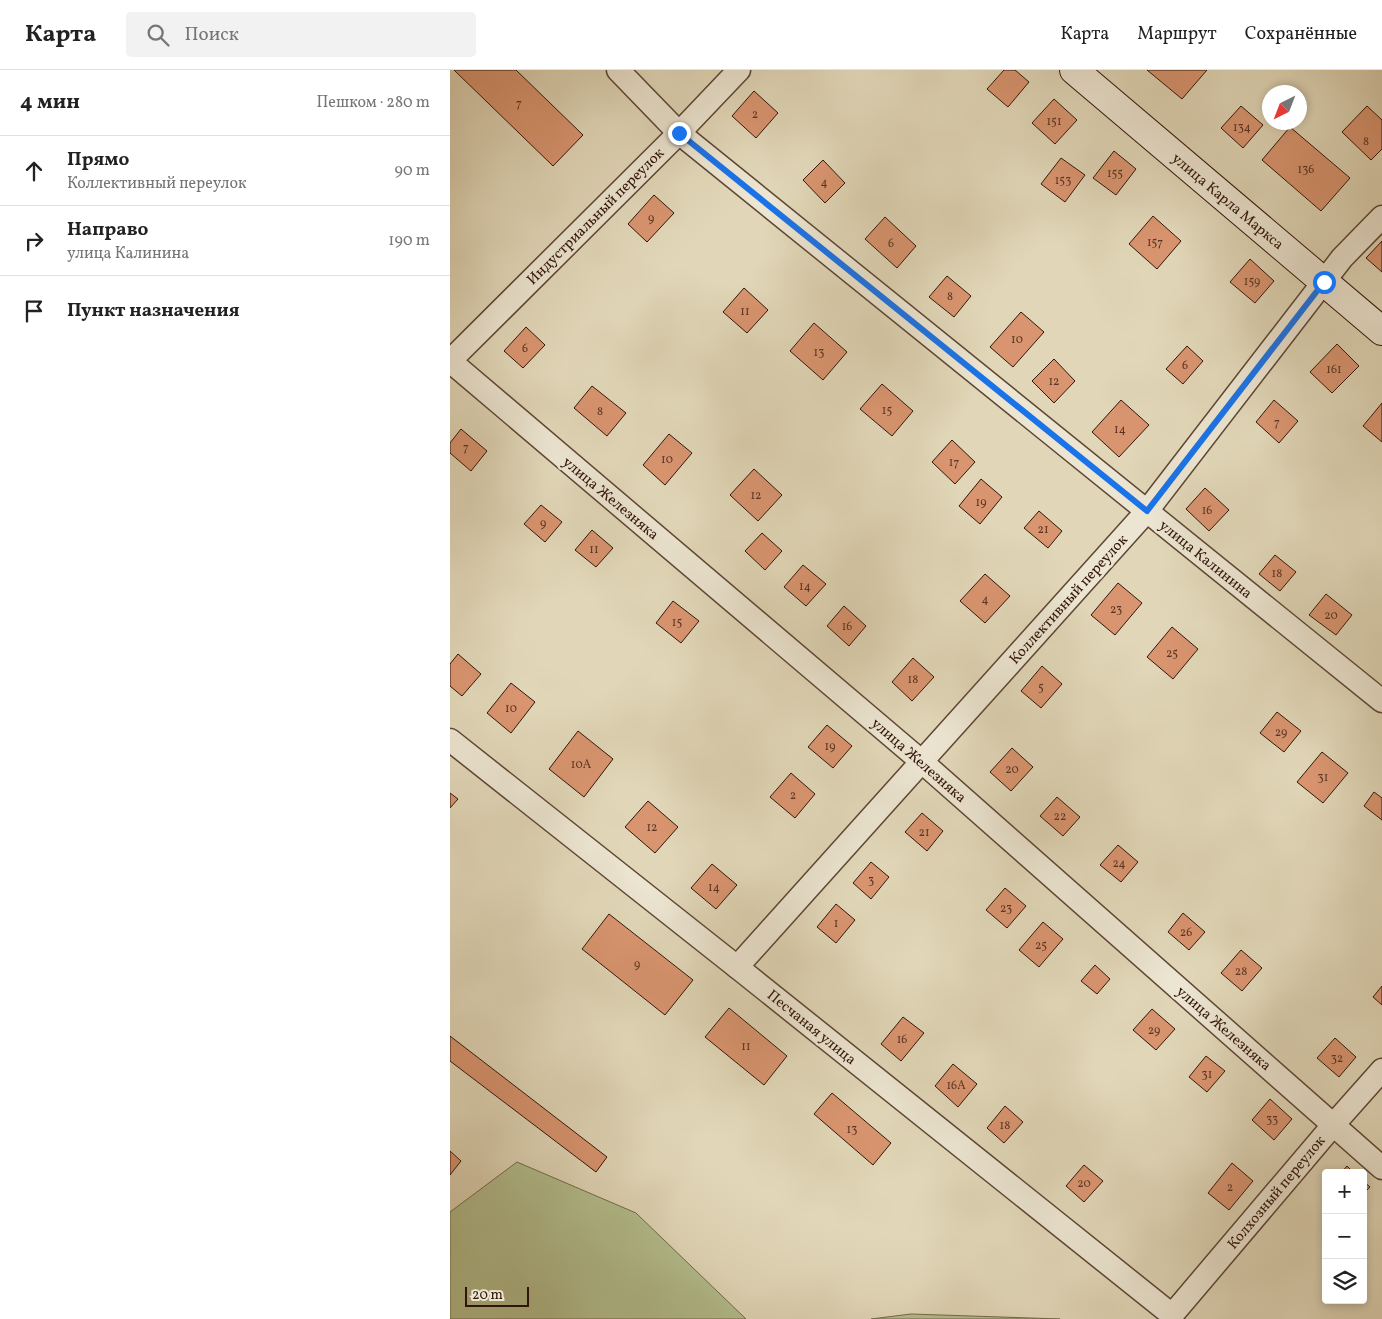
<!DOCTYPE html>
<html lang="ru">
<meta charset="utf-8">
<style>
:root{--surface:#fff;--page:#f2f2f2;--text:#222;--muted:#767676;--line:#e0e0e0}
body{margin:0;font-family:Vollkorn,serif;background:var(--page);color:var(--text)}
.controls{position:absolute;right:15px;bottom:15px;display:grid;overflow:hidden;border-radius:5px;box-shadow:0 2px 8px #0003}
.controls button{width:45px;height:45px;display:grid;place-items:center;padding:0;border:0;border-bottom:1px solid var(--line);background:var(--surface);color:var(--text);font:25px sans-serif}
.compass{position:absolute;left:812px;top:15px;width:45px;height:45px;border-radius:50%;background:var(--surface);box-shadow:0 2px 8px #0003;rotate:222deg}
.scale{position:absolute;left:15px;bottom:12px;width:64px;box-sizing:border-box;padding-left:5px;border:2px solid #311508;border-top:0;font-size:14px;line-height:18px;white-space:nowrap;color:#311508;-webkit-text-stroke:4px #ece5d1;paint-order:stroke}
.stop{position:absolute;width:15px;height:15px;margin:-11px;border:4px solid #1a73e8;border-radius:50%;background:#fff}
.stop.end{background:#1a73e8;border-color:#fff;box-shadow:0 1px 5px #0008}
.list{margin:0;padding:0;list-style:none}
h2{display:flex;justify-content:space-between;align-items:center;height:65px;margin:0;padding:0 20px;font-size:21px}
h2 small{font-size:16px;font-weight:400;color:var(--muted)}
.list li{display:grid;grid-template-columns:32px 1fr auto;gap:15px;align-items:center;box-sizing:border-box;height:70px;padding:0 20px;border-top:1px solid var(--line)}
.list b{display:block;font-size:19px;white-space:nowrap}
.list p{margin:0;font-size:16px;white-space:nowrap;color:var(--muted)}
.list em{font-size:16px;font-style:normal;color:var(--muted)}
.icon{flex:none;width:28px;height:28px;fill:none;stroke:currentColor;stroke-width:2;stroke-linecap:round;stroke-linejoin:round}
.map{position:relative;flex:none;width:932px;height:1249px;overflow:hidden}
header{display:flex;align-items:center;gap:30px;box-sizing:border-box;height:70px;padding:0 25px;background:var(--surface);border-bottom:1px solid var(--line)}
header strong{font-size:24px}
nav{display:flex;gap:28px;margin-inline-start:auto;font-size:18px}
.search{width:350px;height:45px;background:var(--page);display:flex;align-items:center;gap:12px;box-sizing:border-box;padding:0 18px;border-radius:5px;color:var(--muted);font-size:19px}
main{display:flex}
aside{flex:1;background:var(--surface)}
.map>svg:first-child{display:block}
.green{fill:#b3be8e;stroke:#726a4b}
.building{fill:#d99570;stroke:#311508}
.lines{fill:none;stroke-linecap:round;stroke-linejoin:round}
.minor-casing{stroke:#5d4634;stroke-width:25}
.secondary-casing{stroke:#311508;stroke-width:30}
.minor{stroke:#ece5d1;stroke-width:22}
.secondary{stroke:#ece5d1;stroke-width:28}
.route{stroke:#1a73e8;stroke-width:6}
.labels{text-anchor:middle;stroke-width:5;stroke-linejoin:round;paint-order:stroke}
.number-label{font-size:12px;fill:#5b3522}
.street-label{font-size:15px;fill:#311508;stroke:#ece5d1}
</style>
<header>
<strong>Карта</strong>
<div class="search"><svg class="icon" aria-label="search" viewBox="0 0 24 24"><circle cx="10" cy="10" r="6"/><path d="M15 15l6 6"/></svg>Поиск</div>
<nav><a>Карта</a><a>Маршрут</a><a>Сохранённые</a></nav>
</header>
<main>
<aside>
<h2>4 мин<small>Пешком · 280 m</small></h2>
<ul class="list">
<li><svg class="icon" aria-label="ahead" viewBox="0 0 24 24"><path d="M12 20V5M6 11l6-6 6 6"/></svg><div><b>Прямо</b><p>Коллективный переулок</p></div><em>90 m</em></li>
<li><svg class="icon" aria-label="right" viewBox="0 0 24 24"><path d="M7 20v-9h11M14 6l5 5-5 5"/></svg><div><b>Направо</b><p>улица Калинина</p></div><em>190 m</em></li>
<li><svg class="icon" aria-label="arrive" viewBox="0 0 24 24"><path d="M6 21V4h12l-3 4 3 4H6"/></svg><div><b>Пункт назначения</b></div></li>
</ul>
</aside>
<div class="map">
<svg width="932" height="1249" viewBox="0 0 932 1249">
<rect width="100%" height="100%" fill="#e1d7b8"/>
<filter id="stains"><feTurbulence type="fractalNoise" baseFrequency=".004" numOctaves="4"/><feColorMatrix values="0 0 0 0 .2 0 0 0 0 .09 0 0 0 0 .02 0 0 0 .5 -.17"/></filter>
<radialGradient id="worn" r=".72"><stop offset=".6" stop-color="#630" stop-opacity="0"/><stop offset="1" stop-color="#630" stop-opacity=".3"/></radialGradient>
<!-- green -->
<g class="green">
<polygon points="67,1092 186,1143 296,1249 0,1249 0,1142"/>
<polygon points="461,1244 610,1249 421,1249"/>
</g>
<!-- building -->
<g class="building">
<polygon points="4,0 66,0 133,65 103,96"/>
<polygon points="554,0 565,0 579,12 558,37 537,19"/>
<polygon points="697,0 757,0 732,29"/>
<polygon points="304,21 328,43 306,68 282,46"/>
<polygon points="604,29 627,50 605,74 582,53"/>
<polygon points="791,36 813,55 793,78 771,58"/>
<polygon points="917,36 932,50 932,79 921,90 892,62"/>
<polygon points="840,57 900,108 871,141 812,90"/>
<polygon points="664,81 686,99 666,125 643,108"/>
<polygon points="611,88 635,105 615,132 591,114"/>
<polygon points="373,90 395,113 375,133 353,110"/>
<polygon points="204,125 224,143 197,172 178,154"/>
<polygon points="703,146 731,171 707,199 679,174"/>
<polygon points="435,147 466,176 447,198 415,169"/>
<polygon points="932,171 932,202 916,188"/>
<polygon points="800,189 824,211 805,233 780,212"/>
<polygon points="497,206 521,226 504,247 479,227"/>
<polygon points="294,218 318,240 297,263 273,242"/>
<polygon points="571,242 594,262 563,297 540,277"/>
<polygon points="364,253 397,282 373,310 340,281"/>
<polygon points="76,257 95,275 73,298 54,281"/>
<polygon points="887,274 909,296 882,323 860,302"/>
<polygon points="737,276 753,291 733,314 716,299"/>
<polygon points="604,289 625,311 604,333 582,311"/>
<polygon points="432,314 463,341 442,366 410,339"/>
<polygon points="142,316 176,343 157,366 124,338"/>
<polygon points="671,330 699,355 669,387 642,362"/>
<polygon points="824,330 848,351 829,373 806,352"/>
<polygon points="932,333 932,372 913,356"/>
<polygon points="11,359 37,381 21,401 0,383 0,373"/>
<polygon points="219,364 242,383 215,415 193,395"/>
<polygon points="502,370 525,392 505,414 482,392"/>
<polygon points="304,399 332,425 308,451 280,425"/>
<polygon points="531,409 552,427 530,454 509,436"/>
<polygon points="755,418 779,440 759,461 736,439"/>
<polygon points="91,435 112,452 95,472 74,454"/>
<polygon points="589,441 612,461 598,478 574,458"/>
<polygon points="142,460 163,478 146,497 125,480"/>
<polygon points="312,463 332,481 315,500 295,481"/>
<polygon points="825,485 846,502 830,521 809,504"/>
<polygon points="353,495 376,514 356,536 334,517"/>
<polygon points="535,504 560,526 535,553 510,531"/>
<polygon points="668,513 692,533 665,565 641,545"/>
<polygon points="876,524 902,545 886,565 859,545"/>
<polygon points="223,531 249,551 231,573 206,553"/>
<polygon points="394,536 416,556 399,576 377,556"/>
<polygon points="722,557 748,579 723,609 697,587"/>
<polygon points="8,584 31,604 12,626 0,616 0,594"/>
<polygon points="463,588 484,607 462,631 442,612"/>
<polygon points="592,596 612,614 591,638 571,621"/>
<polygon points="61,613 85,632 61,663 37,643"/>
<polygon points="827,642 851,661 834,682 810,663"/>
<polygon points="377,655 402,676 383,698 358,677"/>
<polygon points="128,661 163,689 134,727 99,699"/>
<polygon points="562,678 583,697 561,721 540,702"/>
<polygon points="872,682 898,703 873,733 847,712"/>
<polygon points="341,703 365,724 345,748 320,727"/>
<polygon points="924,722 932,728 932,750 914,736"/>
<polygon points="0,723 8,729 0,738"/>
<polygon points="607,727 630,747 613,766 590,746"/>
<polygon points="198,731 228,757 205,783 175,757"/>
<polygon points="472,743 493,761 477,781 455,762"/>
<polygon points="668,775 688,792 671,812 650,795"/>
<polygon points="421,792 439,807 421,829 403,813"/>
<polygon points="262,794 287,815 266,839 241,818"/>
<polygon points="555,818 576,836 557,858 536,840"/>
<polygon points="386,834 405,850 386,873 367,857"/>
<polygon points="733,843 755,862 739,880 718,862"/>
<polygon points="159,844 243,910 215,945 132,879"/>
<polygon points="593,852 613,869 589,897 569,880"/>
<polygon points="791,880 812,898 792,921 771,903"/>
<polygon points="645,895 660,909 647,924 631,911"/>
<polygon points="932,916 932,935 923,927"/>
<polygon points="279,938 337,986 314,1015 255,967"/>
<polygon points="702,939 725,959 706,980 683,960"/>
<polygon points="453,947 474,963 451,991 431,974"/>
<polygon points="0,966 157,1087 146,1102 0,991"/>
<polygon points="885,968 906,987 889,1007 867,988"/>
<polygon points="756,986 775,1001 757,1022 739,1007"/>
<polygon points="503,994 527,1014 508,1037 485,1016"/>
<polygon points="382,1023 441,1073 423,1095 364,1044"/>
<polygon points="820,1029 842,1049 824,1070 802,1050"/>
<polygon points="555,1036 573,1052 554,1073 537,1058"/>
<polygon points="0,1081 11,1091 0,1105"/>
<polygon points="782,1093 803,1111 779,1140 758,1123"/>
<polygon points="634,1095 653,1111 634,1132 616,1116"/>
<polygon points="897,1096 904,1103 891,1103"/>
<polygon points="913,1111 920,1117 913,1124"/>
</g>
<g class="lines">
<defs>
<g id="minor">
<polyline points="168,0 229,63 932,631"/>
<polyline points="0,291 471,691 932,1098"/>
<polyline points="0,291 229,63 289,0"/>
<polyline points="0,670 287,897 722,1245 884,1054 932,1000"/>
<polyline points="287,897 697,441 892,188 932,147"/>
</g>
<polyline id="secondary" points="624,0 932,261"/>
</defs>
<!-- minor casing -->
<use href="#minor" class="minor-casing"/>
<!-- secondary casing -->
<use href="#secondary" class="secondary-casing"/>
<!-- minor -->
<use href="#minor" class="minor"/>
<!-- secondary -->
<use href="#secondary" class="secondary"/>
</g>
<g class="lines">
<!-- route -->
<polyline class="route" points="229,63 697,441 874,212"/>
</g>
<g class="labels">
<!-- number labels -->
<g class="number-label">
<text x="69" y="37">7</text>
<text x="305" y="48">2</text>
<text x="604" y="55">151</text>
<text x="792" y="61">134</text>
<text x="916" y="75">8</text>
<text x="856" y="103">136</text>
<text x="665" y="107">155</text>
<text x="613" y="114">153</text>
<text x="374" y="116">4</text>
<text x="201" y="152">9</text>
<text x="705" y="176">157</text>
<text x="441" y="177">6</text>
<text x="802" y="215">159</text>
<text x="500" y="230">8</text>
<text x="295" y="245">11</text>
<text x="567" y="273">10</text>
<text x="75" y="282">6</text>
<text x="369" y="286">13</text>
<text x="735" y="299">6</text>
<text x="884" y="303">161</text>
<text x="604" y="315">12</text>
<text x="437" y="344">15</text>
<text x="150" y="345">8</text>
<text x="827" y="356">7</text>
<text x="670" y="363">14</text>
<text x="16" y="381">7</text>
<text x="217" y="393">10</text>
<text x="504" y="396">17</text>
<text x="306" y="429">12</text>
<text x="531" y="436">19</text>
<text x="757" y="444">16</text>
<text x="93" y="457">9</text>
<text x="593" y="463">21</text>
<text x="144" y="483">11</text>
<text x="827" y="507">18</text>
<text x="355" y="520">14</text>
<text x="535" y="533">4</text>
<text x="666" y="543">23</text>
<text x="881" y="549">20</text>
<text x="227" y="556">15</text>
<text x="397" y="560">16</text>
<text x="722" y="587">25</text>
<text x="463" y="613">18</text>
<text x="591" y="621">5</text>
<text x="61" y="642">10</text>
<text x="831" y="666">29</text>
<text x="380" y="680">19</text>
<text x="131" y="698">10А</text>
<text x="562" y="703">20</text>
<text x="873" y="711">31</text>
<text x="343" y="729">2</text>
<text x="610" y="750">22</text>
<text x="202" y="761">12</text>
<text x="474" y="766">21</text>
<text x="669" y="797">24</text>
<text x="421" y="814">3</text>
<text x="264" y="821">14</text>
<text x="556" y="842">23</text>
<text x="386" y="857">1</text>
<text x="736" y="866">26</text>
<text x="591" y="879">25</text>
<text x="187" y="898">9</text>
<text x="791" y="905">28</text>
<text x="704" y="964">29</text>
<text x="452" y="973">16</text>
<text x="296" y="980">11</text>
<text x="887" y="992">32</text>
<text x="757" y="1008">31</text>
<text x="506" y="1019">16А</text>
<text x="822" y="1053">33</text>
<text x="555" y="1059">18</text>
<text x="402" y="1063">13</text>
<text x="634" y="1117">20</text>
<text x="780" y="1121">2</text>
</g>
<!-- street labels -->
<g class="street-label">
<text transform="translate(778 131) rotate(40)" y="5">улица Карла Маркса</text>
<text transform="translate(145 146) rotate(-45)" y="5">Индустриальный переулок</text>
<text transform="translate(161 428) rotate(40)" y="5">улица Железняка</text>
<text transform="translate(756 489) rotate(39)" y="5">улица Калинина</text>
<text transform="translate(618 529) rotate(-48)" y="5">Коллективный переулок</text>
<text transform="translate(469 690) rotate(41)" y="5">улица Железняка</text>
<text transform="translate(362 957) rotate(39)" y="5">Песчаная улица</text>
<text transform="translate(774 958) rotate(41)" y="5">улица Железняка</text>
<text transform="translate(826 1122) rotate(-50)" y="5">Колхозный переулок</text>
</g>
</g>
<rect width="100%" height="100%" filter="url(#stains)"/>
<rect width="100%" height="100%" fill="url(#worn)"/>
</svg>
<div class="controls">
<button>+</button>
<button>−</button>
<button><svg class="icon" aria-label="layers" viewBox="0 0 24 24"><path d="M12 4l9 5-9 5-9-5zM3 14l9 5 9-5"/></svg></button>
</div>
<svg class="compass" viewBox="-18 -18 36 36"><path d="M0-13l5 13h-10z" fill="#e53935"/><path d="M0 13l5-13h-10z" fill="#767676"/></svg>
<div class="scale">20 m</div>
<div class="stop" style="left:874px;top:212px"></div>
<div class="stop end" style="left:229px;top:63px"></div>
</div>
</main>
